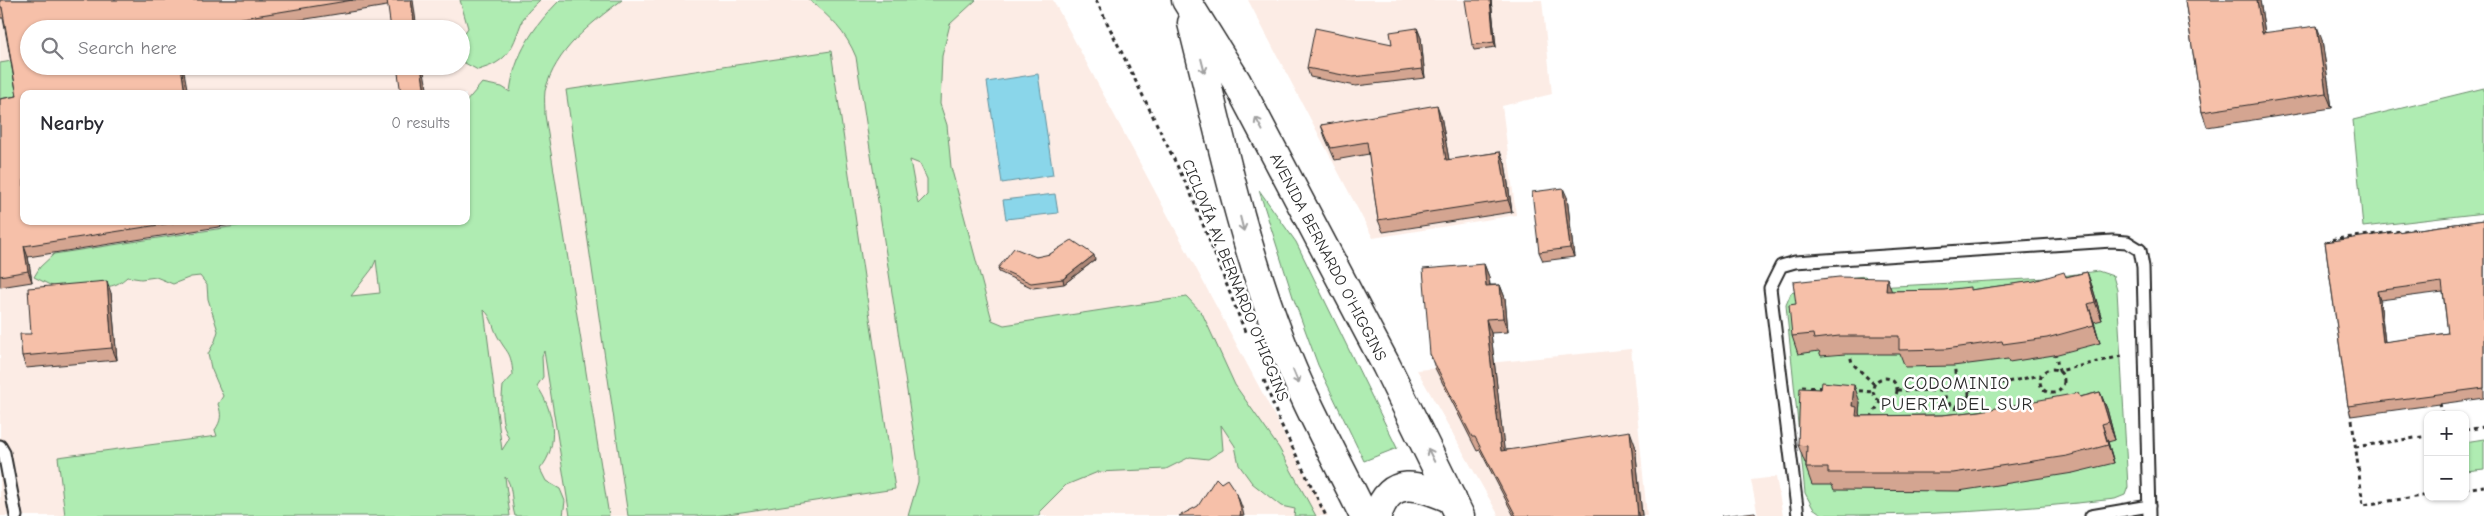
<!DOCTYPE html>
<meta charset="utf-8">
<style>
:root{--surface:#fff;--page:#f7f7f7;--text:#2b2b33;--muted:#7c7c81;--line:#e1e1e2}
body{margin:0;font-family:"Comic Neue",sans-serif;background:var(--page);color:var(--text)}
.controls{position:absolute;right:15px;bottom:15px;display:grid;overflow:hidden;border-radius:10px;box-shadow:0 1px 4px #0004}
.controls button{width:45px;height:45px;display:grid;place-items:center;padding:0;border:0;border-bottom:1px solid var(--line);background:var(--surface);color:var(--text);font:25px sans-serif}
.list{margin:0;padding:0;list-style:none}
h2{display:flex;justify-content:space-between;align-items:center;height:65px;margin:0;padding:0 20px;font-size:21px}
h2 small{font-size:16px;font-weight:400;color:var(--muted)}
.icon{flex:none;width:28px;height:28px;fill:none;stroke:currentColor;stroke-width:2;stroke-linecap:round;stroke-linejoin:round}
.map{position:relative;flex:none;width:2484px;height:516px;overflow:hidden}
.search{position:absolute;background:var(--surface);box-shadow:0 1px 4px #0004;left:20px;top:20px;width:450px;height:55px;display:flex;align-items:center;gap:12px;box-sizing:border-box;padding:0 18px;border-radius:28px;color:var(--muted);font-size:19px}
.panel{position:absolute;background:var(--surface);box-shadow:0 1px 4px #0004;left:20px;top:90px;width:450px;height:135px;border-radius:10px}
.map>svg:first-child{display:block}
.built{fill:#fcece5;fill-rule:evenodd}
.green{fill:#afecb2;stroke:#6d8c6e;fill-rule:evenodd}
.water{fill:#8ad6ea;stroke:#64929e}
.lines{fill:none;stroke-linecap:round;stroke-linejoin:round}
.lane-casing{stroke:#2b2b2b;stroke-width:15}
.primary-casing{stroke:#2b2b2b;stroke-width:31}
.path{stroke:#2b2b2b;stroke-width:3;stroke-dasharray:4 4;stroke-linecap:butt}
.lane{stroke:#fff;stroke-width:11}
.primary{stroke:#fff;stroke-width:28}
.wall{fill:#d4a591;stroke:#2b2b2b;fill-rule:evenodd}
.shaded-wall{fill:#ac8676;stroke:#2b2b2b}
.building{fill:#f6c0a9;stroke:#2b2b2b;fill-rule:evenodd}
.oneway{stroke:#a0a0a0}
.labels{text-anchor:middle;stroke-width:5;stroke-linejoin:round;paint-order:stroke}
.street-label{font-size:16px;fill:#2b2b2b;stroke:#fff}
.neighbourhood-label{font-size:18px;letter-spacing:1px;fill:#2b2b2b;stroke:#fff}
</style>
<div class="map">
<svg width="2484" height="516" viewBox="0 0 2484 516">
<rect width="100%" height="100%" fill="#fff"/>
<filter id="ink" filterUnits="userSpaceOnUse"><feTurbulence type="fractalNoise" baseFrequency=".02" numOctaves="2"/><feDisplacementMap in="SourceGraphic" scale="10" xChannelSelector="R" yChannelSelector="G"/><feConvolveMatrix kernelMatrix="1 2 1 2 8 2 1 2 1" color-interpolation-filters="sRGB"/></filter>
<g filter="url(#ink)">
<!-- built -->
<g class="built">
<path d="M0 0H1053L1328 516H0ZM29 29H461V66H29ZM24 94H466V221H24Z"/>
<polygon points="1248,0 1542,0 1552,94 1502,106 1516,215 1373,238"/>
<polygon points="1631,349 1647,516 1499,516 1417,370"/>
<polygon points="1776,477 1783,516 1758,516 1751,480"/>
</g>
<!-- green -->
<g class="green">
<path d="M460 0H540C533 7 524 14 521 24 515 39 512 54 496 63 491 66 484 68 478 70L461 61V38L468 28Z"/>
<path d="M560 0H622C590 24 555 51 545 91 544 99 545 108 545 115L609 516H570L544 351 542 356 543 377 537 386C554 410 560 446 540 469L546 481 560 489 565 501 563 516H515C511 504 513 483 505 477L510 516H65L58 457 217 436 215 430C221 421 222 415 218 404L223 396 211 368 208 354 215 341 218 331 208 299 207 285 200 276 191 277 173 284 156 277 141 279 127 277C115 288 104 289 90 282L85 288 54 287 34 277 40 267 54 254 269 221H466V102L482 83 502 87 510 92C514 55 534 26 560 0ZM376 260 380 293 351 296 372 269ZM484 310C492 317 492 325 497 335 507 355 511 349 513 375L503 386C501 405 500 422 509 439L502 450Z"/>
<path d="M809 0H976L950 24 942 56 940 104 947 125 951 167 992 320 1004 325 1187 297 1202 313 1235 385 1279 448 1316 516H1294L1295 509 1281 506 1252 483 1239 465 1235 446 1221 425 1223 450 1208 459 1190 457 1166 469 1098 472 1066 485 1040 511V516H908L918 482V463L856 57C846 32 830 17 809 0ZM910 160 920 164 927 179V195L918 204Z"/>
<polygon points="831,51 895,489 715,516 628,516 566,90"/>
<polygon points="12,61 21,121 0,124 0,63"/>
<polygon points="2484,88 2484,213 2363,227 2353,120"/>
<polygon points="1259,190 1296,242 1397,448 1364,461 1318,365 1293,297"/>
<path d="M2098 271 2113 276 2117 290 2128 487 2125 495 2115 499C2018 510 1921 516 1823 515L1813 508 1805 493 1786 305 1791 293 1835 279 1865 276 1876 287 2047 278Z"/>
<polygon points="2484,439 2484,469 2466,471 2465,442"/>
</g>
<!-- water -->
<g class="water">
<polygon points="1038,74 1053,175 1002,183 987,82"/>
<polygon points="1055,194 1058,213 1006,219 1003,200"/>
</g>
<g class="lines">
<defs>
<g id="lane">
<polyline points="0,446 4,453 16,516"/>
<polyline points="1798,516 1770,288 1781,266 1795,262 2112,241 2127,242 2140,250 2143,267 2149,516"/>
<polyline points="2091,516 2149,506"/>
</g>
<g id="primary">
<path id="s1" d="M1186 0 1237 82 1386 365 1460 516"/>
<path d="M1192 23C1219 130 1241 238 1281 341 1304 402 1336 458 1364 516"/>
<path d="M1377 516C1391 473 1420 486 1452 499"/>
</g>
</defs>
<!-- lane casing -->
<use href="#lane" class="lane-casing"/>
<!-- primary casing -->
<use href="#primary" class="primary-casing"/>
<!-- path -->
<g class="path">
<polyline points="1096,0 1191,194 1246,334"/>
<polyline points="2328,244 2328,240 2419,229"/>
<polyline points="1849,350 1852,363 1874,384"/>
<polyline points="2055,352 2059,371 2122,356"/>
<polyline points="1954,362 1956,381"/>
<circle cx="2052" cy="381" r="12"/>
<circle cx="1885" cy="390" r="12"/>
<polyline points="1264,380 1279,420 1326,516"/>
<circle cx="1957" cy="394" r="12"/>
<polyline points="1802,386 1825,388"/>
<polyline points="1851,390 1873,392"/>
<polyline points="1897,390 1945,391"/>
<polyline points="1969,390 2041,375"/>
<polyline points="2440,403 2442,415"/>
<polyline points="1956,406 1957,418"/>
<polyline points="2351,412 2363,505 2428,495"/>
<polyline points="1871,418 1880,402"/>
<polyline points="2465,430 2484,427"/>
<polyline points="2355,447 2428,436"/>
<polyline points="2465,489 2484,486"/>
</g>
<!-- lane -->
<use href="#lane" class="lane"/>
<!-- primary -->
<use href="#primary" class="primary"/>
</g>
<!-- wall -->
<g class="wall">
<polygon points="0,0 413,0 387,6 244,29 29,29 24,221 256,221 28,257 32,282 0,287 0,99 17,96 3,18 0,18"/>
<polygon points="1491,0 1496,47 1474,50 1472,45"/>
<polygon points="2185,0 2260,0 2265,33 2322,40 2332,108 2207,127 2202,112"/>
<polygon points="1417,28 1421,38 1425,78 1356,86 1310,77 1307,68 1392,44"/>
<polygon points="1441,116 1449,160 1500,152 1505,163 1512,212 1383,232 1378,220 1369,154 1335,160 1325,137 1321,125"/>
<polygon points="1567,197 1574,257 1543,261 1539,252"/>
<path d="M2484 220V398L2351 416 2348 406 2325 242ZM2443 292 2448 333 2385 342 2380 300Z"/>
<polygon points="1036,257 1095,260 1064,284 1033,288 999,272 998,268"/>
<polygon points="1484,264 1489,277 1490,285 1500,285 1505,298 1508,332 1491,333 1504,450 1635,445 1642,516 1514,516 1480,450 1477,451 1435,368 1430,354"/>
<polygon points="2087,272 2093,289 2102,320 2094,322 2100,343 2054,355 2009,362 2008,359 1953,366 1905,367 1900,354 1845,354 1821,356 1819,351 1798,354 1792,336 1892,291 1971,290 2066,277"/>
<polygon points="111,293 117,360 26,368 22,356 31,334"/>
<polygon points="2100,392 2107,409 2115,440 2108,442 2114,463 2073,473 1959,491 1834,490 1832,485 1812,485 1806,468 1806,463 1805,463 1798,445 1860,402 1859,413 1860,416 1942,415 1980,411 2080,397"/>
</g>
<!-- shaded-wall -->
<g class="shaded-wall">
<polygon points="411,0 413,0 417,29 415,29"/>
<polygon points="1490,0 1491,0 1496,47 1494,42"/>
<polygon points="2257,0 2260,0 2267,48 2262,33"/>
<polygon points="2317,26 2322,40 2332,108 2326,93"/>
<polygon points="1417,28 1421,38 1425,78 1422,69"/>
<polygon points="181,66 183,66 188,94 185,94"/>
<polygon points="421,66 423,66 428,94 425,94"/>
<polygon points="1437,105 1441,116 1451,171 1446,160"/>
<polygon points="1500,152 1505,163 1512,212 1508,200"/>
<polygon points="1563,188 1567,197 1574,257 1570,248"/>
<polygon points="24,246 28,257 32,282 28,271"/>
<polygon points="1094,255 1095,260 1064,284 1063,279"/>
<polygon points="1484,264 1489,277 1491,299 1486,286"/>
<polygon points="2087,272 2093,289 2102,320 2095,302"/>
<polygon points="1887,278 1893,295 1886,291"/>
<polygon points="107,281 111,293 117,360 112,348"/>
<polygon points="1500,285 1505,298 1508,332 1503,318"/>
<polygon points="2377,291 2380,300 2386,351 2383,342"/>
<polygon points="2088,304 2094,322 2100,343 2094,325"/>
<polygon points="1486,319 1491,333 1506,465 1501,451"/>
<polygon points="1854,385 1860,402 1859,413 1863,424 1862,433 1852,406"/>
<polygon points="2100,392 2107,409 2115,440 2109,422"/>
<polygon points="2102,424 2108,442 2114,463 2108,445"/>
<polygon points="1630,431 1635,445 1642,516 1638,516"/>
<polygon points="1237,494 1242,507 1244,516 1240,516"/>
</g>
<!-- building -->
<g class="building">
<polygon points="0,0 353,0 175,29 29,29 29,66 181,66 185,94 24,94 24,221 184,221 24,246 28,271 0,276 0,99 17,96 2,7 0,7"/>
<polygon points="387,0 411,0 415,29 391,29"/>
<polygon points="1465,0 1490,0 1494,42 1472,45"/>
<polygon points="2185,0 2257,0 2262,33 2317,26 2326,93 2202,112"/>
<polygon points="1315,28 1392,44 1390,32 1417,28 1422,69 1353,77 1307,68"/>
<polygon points="397,66 421,66 425,94 401,94"/>
<polygon points="1437,105 1446,160 1500,152 1508,200 1378,220 1367,142 1331,148 1321,125"/>
<polygon points="1563,188 1570,248 1539,252 1532,192"/>
<path d="M2484 220V388L2348 406 2325 242ZM2442 282 2448 333 2383 342 2377 291Z"/>
<polygon points="1072,240 1094,255 1063,279 1031,283 998,268 1014,248 1036,257 1050,254"/>
<polygon points="1484,264 1486,286 1500,285 1503,318 1486,319 1501,451 1630,431 1638,516 1516,516 1475,437 1472,437 1430,354 1423,269"/>
<polygon points="2064,272 2066,277 2087,272 2095,302 2088,304 2094,325 2047,338 2003,344 2002,341 1946,349 1899,350 1899,336 1839,336 1814,339 1813,334 1792,336 1789,305 1796,304 1793,282 1839,277 1887,278 1886,291 1944,290 1970,287 1970,290 2034,281"/>
<polygon points="107,281 112,348 22,356 20,334 31,334 28,288"/>
<polygon points="1822,382 1854,385 1852,406 1857,407 1856,416 1942,415 1980,411 2078,393 2080,397 2100,392 2109,422 2102,424 2108,445 2067,456 1953,473 1828,473 1828,468 1806,468 1807,446 1798,445 1800,388 1821,389"/>
<polygon points="1216,478 1221,483 1227,479 1237,494 1241,509 1240,516 1179,516 1198,506"/>
<polygon points="1755,512 1756,516 1722,516"/>
</g>
<!-- one-way arrows -->
<defs><path id="oneway-shaft" d="M-6 0H5M1.5-3L5.5 0L1.5 3" fill="none" stroke-width="1.6" stroke-linecap="round" stroke-linejoin="round" transform="scale(1.25)"/></defs>
<g class="oneway">
<use href="#oneway-shaft" transform="translate(1203 66) rotate(76)"/>
<use href="#oneway-shaft" transform="translate(1259 124) rotate(-118)"/>
<use href="#oneway-shaft" transform="translate(1242 224) rotate(76)"/>
<use href="#oneway-shaft" transform="translate(1296 377) rotate(67)"/>
<use href="#oneway-shaft" transform="translate(1431 455) rotate(-116)"/>
</g>
</g>
<g class="labels">
<!-- street labels -->
<g class="street-label">
<text dy="6" stroke="none"><textPath href="#s1" startOffset="294">AVENIDA BERNARDO O'HIGGINS</textPath></text>
<text transform="translate(1236 280) rotate(68)" y="6">CICLOVÍA AV. BERNARDO O'HIGGINS</text>
</g>
<!-- neighbourhood labels -->
<g class="neighbourhood-label">
<text x="1957" y="389">CODOMINIO<tspan x="1957" dy="21">PUERTA DEL SUR</tspan></text>
</g>
</g>
</svg>
<div class="controls">
<button>+</button>
<button>−</button>
</div>
<div class="search"><svg class="icon" aria-label="search" viewBox="0 0 24 24"><circle cx="10" cy="10" r="6"/><path d="M15 15l6 6"/></svg>Search here</div>
<section class="panel">
<h2>Nearby<small>0 results</small></h2>
<ul class="list">
</ul>
</section>
</div>
